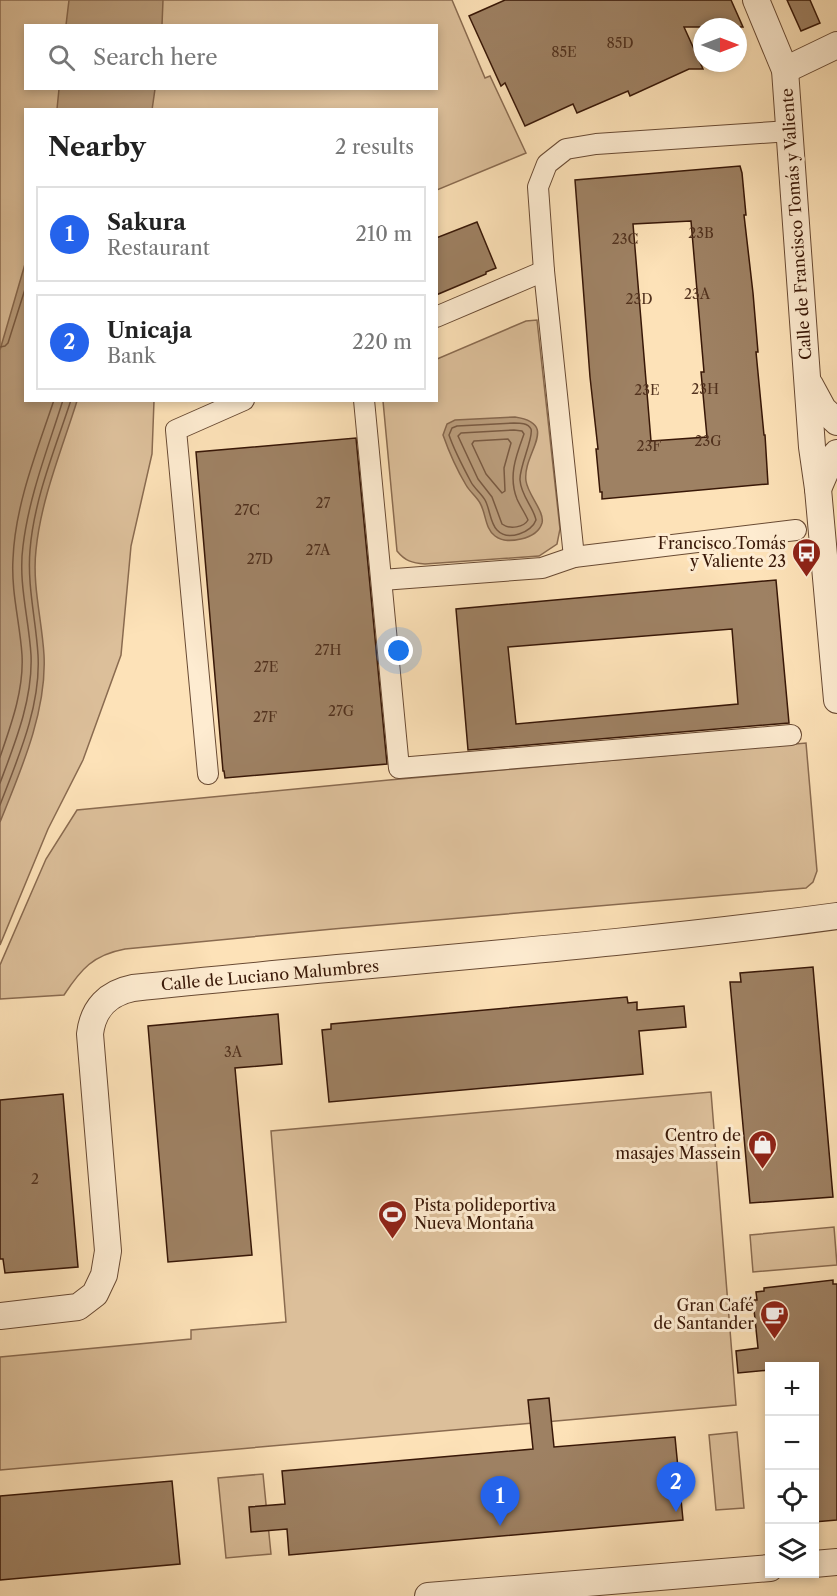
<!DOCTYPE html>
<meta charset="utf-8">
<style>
:root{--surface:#fff;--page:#f6f6f6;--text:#222;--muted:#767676;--line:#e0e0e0;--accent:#2563eb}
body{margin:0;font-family:"Libre Caslon Text",serif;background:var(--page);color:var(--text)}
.controls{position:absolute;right:18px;bottom:18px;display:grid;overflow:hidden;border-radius:0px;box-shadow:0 3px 9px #0003}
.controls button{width:54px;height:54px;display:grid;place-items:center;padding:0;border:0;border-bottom:2px solid var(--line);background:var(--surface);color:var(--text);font:30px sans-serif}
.compass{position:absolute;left:693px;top:18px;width:54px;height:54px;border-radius:50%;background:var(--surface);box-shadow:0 3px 9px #0003;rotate:90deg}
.you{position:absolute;left:399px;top:651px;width:21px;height:21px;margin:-15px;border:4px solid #fff;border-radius:50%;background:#1a73e8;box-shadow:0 0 0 9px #1a73e833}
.badge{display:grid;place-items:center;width:39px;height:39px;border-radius:50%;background:var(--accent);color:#fff;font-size:20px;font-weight:700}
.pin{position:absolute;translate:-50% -50px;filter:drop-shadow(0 2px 3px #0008)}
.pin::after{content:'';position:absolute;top:32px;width:21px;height:18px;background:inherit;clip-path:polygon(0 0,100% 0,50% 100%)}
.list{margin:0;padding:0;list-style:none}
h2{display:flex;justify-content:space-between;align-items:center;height:78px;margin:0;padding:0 24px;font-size:26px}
h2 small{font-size:20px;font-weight:400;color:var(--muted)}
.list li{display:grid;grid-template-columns:39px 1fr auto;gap:18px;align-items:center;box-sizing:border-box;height:96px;margin:0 12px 12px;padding:0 12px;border:2px solid var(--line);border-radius:0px}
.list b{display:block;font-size:22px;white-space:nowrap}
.list p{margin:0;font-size:20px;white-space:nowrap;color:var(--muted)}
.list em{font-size:20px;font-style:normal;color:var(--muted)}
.icon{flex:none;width:33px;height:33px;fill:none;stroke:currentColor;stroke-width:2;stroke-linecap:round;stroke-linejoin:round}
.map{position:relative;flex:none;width:837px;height:1596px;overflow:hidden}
.search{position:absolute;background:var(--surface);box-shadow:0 3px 9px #0003;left:24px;top:24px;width:414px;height:66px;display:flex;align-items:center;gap:15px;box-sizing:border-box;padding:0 21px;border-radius:0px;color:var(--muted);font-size:22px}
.panel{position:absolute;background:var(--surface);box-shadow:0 3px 9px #0003;left:24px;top:108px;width:414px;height:294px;border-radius:0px}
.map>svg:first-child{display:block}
.green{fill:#dcbf9a;stroke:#8a6b50;stroke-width:1.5;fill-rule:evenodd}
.water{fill:#ba9d7c;stroke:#86674d;stroke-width:1.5}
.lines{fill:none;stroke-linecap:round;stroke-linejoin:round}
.shore{stroke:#795a42;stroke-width:1.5}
.building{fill:#9e8163;stroke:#381707;stroke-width:1.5;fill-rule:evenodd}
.pedestrian-casing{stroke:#694a33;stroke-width:22}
.minor-casing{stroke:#694a33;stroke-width:28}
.pedestrian{stroke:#feecd1;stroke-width:20}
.minor{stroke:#feecd1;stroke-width:26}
.labels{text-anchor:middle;stroke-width:6;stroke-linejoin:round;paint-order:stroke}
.number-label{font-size:14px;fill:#52321e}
.street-label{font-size:16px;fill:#381707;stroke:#feecd1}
.poi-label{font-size:16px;fill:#381707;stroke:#feecd1;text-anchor:end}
</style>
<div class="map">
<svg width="837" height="1596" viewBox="0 0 837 1596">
<rect width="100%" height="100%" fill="#fde2b8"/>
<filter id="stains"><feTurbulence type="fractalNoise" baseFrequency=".00333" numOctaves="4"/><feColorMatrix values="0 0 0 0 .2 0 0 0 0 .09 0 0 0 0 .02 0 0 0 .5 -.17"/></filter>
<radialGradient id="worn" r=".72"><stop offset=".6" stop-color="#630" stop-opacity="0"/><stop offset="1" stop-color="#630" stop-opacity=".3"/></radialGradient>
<!-- green -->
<g class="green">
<path d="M0 0H452L485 78 490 76 526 153 437 190 436 110H26V400L154 401 152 454 131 546 121 655 83 760 48 829 0 945ZM26 26H436V88H26Z"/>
<path d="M537 320 560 529 557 544 539 556 425 564C412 563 405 561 397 551L383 401 436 400 437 359 526 321Z"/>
<path d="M806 743 817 871 813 882 806 888 333 929 125 949C93 955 81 969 64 995L0 999V965L46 859 77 810 389 780Z"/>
<polygon points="711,1092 736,1405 0,1470 0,1357 191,1339 191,1330 286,1322 271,1131"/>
<polygon points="834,1227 837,1265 753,1272 750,1235"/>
<polygon points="737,1432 744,1508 716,1510 709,1435"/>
<polygon points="263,1474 271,1554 226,1558 218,1478"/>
</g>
<!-- water -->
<g class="water">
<polygon points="69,0 163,0 162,25 66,25"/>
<polygon points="59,89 59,88 155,89 152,110 57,109"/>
<path d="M25 264 26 400 77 401C62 449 41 499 36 550 32 585 42 620 44 655 47 711 21 770 0 822V350Z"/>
<path d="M515 417C561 424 522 453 526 481 528 495 545 512 542 523 539 533 530 537 521 539 512 541 503 542 495 536 485 529 486 513 480 503 476 496 470 492 466 485 457 470 449 452 443 435L447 424 455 420Z"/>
</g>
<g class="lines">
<!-- shore -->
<g class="shore">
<polyline points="0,347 5,346 8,343 26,286"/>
<path d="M514 423C520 423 528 423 531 429 534 437 519 467 520 480 521 496 533 506 536 520 532 532 508 542 497 530 490 523 490 509 485 500 481 493 474 488 471 482 463 467 454 450 449 435L452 428 457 426Z"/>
<path d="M514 430 522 431 524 434C516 456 508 476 517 499 520 506 525 513 528 520 524 527 510 530 502 524L492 497 478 479 458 436 461 433Z"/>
<polygon points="508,439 511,443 504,468 505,491 502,493 486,474 472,444 474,441"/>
<path d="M0 757C11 725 24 690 22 655 20 623 11 592 13 559 15 505 37 451 54 400"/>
<path d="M0 783C15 743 33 699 31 655 29 619 18 583 23 546 29 496 48 448 63 400"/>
<path d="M0 805C18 758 41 706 38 655 36 620 27 586 30 550 34 499 55 449 71 400"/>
</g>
</g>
<!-- building -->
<g class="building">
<polygon points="505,0 731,0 743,27 684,27 703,69 689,69 630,96 628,91 577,113 573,104 525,126 505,83 501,86 469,16"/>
<polygon points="787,0 810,0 820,23 801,31"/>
<path d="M740 166 742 173 746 215H744L753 293 758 352H756L764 435H765L768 484 602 499V492H600L596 449H598L590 377 575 180ZM691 221 704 372H701L707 437 651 441 633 224Z"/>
<polygon points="477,222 496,268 486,272 486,274 436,295 436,238"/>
<polygon points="356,438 387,764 225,778 224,771 223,771 196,452"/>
<path d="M776 580 789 723 468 750 456 609ZM732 629 738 704 516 724 508 647Z"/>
<polygon points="813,967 833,1197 750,1203 730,982 741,982 740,973"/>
<polygon points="627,997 628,1003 637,1002 637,1010 684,1006 686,1027 639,1031 643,1074 329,1102 322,1030 331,1029 331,1024"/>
<polygon points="278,1014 282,1064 235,1068 252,1255 168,1262 148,1026"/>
<polygon points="63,1094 78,1267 5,1273 3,1259 0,1259 0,1100"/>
<polygon points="833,1280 833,1284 837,1284 837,1520 814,1522 814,1366 770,1366 770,1370 738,1373 736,1351 758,1348 753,1300 757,1300 756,1292 764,1291 764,1288"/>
<polygon points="549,1398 554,1447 675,1437 683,1520 289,1555 287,1529 251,1532 249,1507 285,1504 282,1471 533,1449 528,1400"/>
<polygon points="172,1481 180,1564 0,1580 0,1496"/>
</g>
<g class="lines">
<defs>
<g id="pedestrian">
<polyline points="436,317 544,271"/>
<polyline points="364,400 399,768 791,735"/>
<polyline points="574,557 544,271 538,187 547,164 566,149 596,144 790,131"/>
<polyline points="382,580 542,568 574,557 796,530"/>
<polyline points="208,774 176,430 244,400"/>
</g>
<g id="minor">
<polyline points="756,0 785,70 812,447 818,489 837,700"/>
<polyline points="785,70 837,45"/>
<polyline points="810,385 823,409 837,422"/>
<polyline points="818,489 830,461 837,453"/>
<path d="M0 1316 78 1307 95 1294 104 1275 108 1251 90 1034C93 1008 108 993 133 988 368 963 603 948 837 916"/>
<polyline points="814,1564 837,1562"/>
<polyline points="428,1596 770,1568"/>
</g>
</defs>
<!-- pedestrian casing -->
<use href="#pedestrian" class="pedestrian-casing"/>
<!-- minor casing -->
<use href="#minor" class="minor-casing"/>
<!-- pedestrian -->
<use href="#pedestrian" class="pedestrian"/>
<!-- minor -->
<use href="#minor" class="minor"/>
</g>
<!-- icons -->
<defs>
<symbol id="bus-pin" viewBox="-11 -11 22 30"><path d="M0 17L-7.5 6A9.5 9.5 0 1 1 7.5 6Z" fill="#8f2418" stroke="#feecd1"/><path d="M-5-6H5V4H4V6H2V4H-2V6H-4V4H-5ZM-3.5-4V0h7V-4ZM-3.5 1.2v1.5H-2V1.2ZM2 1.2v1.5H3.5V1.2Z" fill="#fff"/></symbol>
<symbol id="shop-pin" viewBox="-11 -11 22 30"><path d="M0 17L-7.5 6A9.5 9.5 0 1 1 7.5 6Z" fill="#8f2418" stroke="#feecd1"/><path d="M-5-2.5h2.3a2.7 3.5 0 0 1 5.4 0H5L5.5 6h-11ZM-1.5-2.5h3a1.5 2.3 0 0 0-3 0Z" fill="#fff"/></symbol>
<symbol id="stadium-pin" viewBox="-11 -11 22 30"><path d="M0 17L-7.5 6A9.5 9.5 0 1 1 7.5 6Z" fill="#8f2418" stroke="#feecd1"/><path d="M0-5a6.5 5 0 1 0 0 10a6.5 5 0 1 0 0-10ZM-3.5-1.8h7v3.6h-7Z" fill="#fff"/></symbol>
<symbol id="cafe-pin" viewBox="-11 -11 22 30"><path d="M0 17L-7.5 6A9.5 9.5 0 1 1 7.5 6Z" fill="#8f2418" stroke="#feecd1"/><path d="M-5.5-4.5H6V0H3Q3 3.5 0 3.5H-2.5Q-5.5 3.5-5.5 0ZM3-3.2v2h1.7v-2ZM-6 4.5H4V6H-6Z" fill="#fff"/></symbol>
</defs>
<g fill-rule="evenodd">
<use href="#bus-pin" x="790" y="536" width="33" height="45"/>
<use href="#shop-pin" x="746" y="1128" width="33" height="45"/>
<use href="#stadium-pin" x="376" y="1198" width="33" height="45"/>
<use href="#cafe-pin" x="758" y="1298" width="33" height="45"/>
</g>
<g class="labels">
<!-- number labels -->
<g class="number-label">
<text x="620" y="48">85D</text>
<text x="564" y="57">85E</text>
<text x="701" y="238">23B</text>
<text x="625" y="244">23C</text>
<text x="697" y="299">23A</text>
<text x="639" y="304">23D</text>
<text x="705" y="394">23H</text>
<text x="647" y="395">23E</text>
<text x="708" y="446">23G</text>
<text x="649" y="451">23F</text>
<text x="323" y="508">27</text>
<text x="247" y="515">27C</text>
<text x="318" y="555">27A</text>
<text x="260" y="564">27D</text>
<text x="328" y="655">27H</text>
<text x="266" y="672">27E</text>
<text x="341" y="716">27G</text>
<text x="265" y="722">27F</text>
<text x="233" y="1057">3A</text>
<text x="35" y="1184">2</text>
</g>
<!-- street labels -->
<g class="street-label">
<text transform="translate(796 224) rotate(-94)" y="6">Calle de Francisco Tomás y Valiente</text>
<text transform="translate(270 975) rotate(-5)" y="6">Calle de Luciano Malumbres</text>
</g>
<!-- poi labels -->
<g class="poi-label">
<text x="786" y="549">Francisco Tomás<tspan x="786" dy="18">y Valiente 23</tspan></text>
<text x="741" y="1141">Centro de<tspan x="741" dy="18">masajes Massein</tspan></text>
<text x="414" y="1211" text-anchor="start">Pista polideportiva<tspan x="414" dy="18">Nueva Montaña</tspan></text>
<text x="754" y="1311">Gran Café<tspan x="754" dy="18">de Santander</tspan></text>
</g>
</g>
<rect width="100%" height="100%" filter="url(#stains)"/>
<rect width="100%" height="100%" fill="url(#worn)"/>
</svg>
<div class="controls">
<button>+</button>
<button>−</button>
<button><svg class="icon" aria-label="locate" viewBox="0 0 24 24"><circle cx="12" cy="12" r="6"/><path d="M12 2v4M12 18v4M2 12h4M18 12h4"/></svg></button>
<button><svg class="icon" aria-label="layers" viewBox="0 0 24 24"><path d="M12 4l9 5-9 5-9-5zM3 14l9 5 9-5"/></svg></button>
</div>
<svg class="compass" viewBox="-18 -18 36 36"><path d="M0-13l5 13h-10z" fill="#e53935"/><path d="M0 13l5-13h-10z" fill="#767676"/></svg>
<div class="you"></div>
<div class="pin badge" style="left:500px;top:1526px">1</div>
<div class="pin badge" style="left:676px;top:1512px">2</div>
<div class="search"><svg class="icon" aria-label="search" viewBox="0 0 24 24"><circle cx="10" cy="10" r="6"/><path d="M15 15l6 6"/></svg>Search here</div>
<section class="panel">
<h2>Nearby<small>2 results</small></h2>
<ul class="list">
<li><span class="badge">1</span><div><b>Sakura</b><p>Restaurant</p></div><em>210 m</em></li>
<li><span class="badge">2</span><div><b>Unicaja</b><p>Bank</p></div><em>220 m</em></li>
</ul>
</section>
</div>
